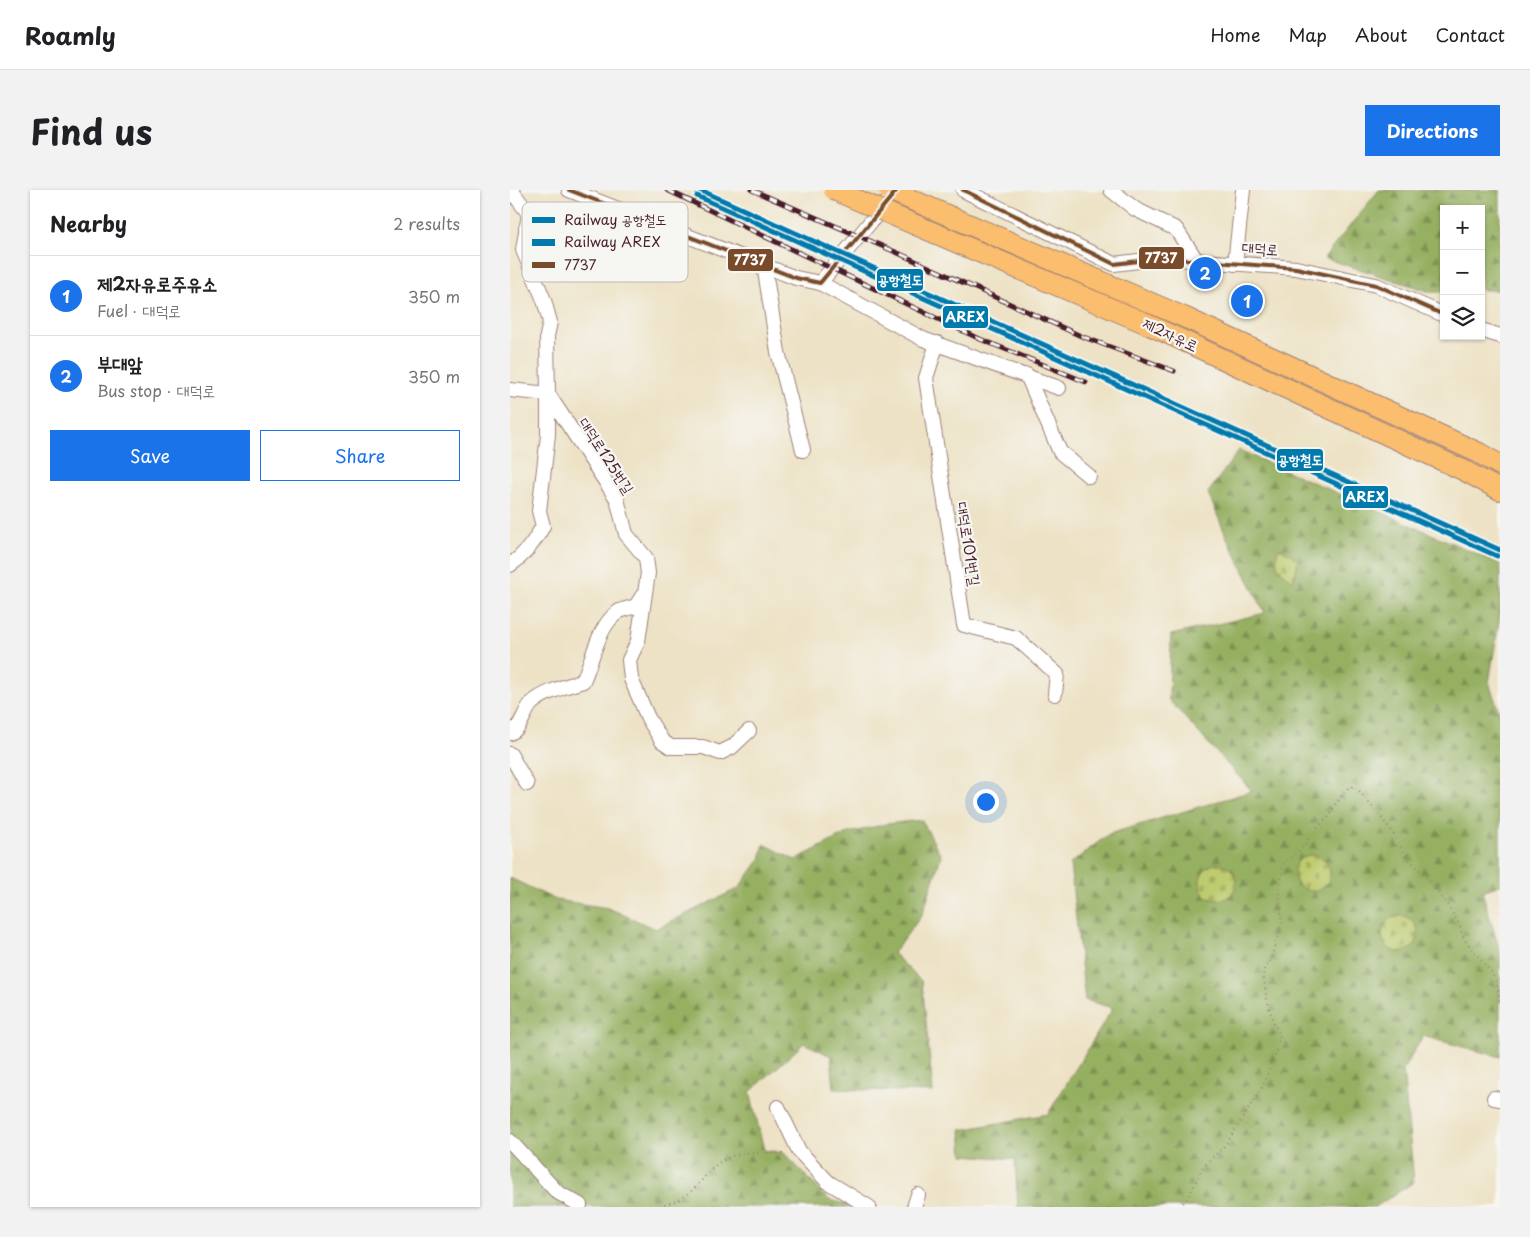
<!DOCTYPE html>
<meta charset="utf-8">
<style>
:root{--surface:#fff;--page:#f2f2f2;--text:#202124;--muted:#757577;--line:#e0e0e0;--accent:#1a73e8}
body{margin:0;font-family:"Playpen Sans","Poor Story",sans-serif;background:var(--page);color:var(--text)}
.controls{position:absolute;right:15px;top:15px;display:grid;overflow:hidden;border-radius:0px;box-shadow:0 1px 4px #0004}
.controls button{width:45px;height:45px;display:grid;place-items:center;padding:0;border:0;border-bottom:1px solid var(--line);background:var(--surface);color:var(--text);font:25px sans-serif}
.you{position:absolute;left:475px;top:611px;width:18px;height:18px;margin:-12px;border:4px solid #fff;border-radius:50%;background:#1a73e8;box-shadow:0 0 0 8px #1a73e833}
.badge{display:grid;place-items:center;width:32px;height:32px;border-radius:50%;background:var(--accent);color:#fff;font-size:16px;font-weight:700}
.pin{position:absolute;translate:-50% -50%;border:2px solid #fff;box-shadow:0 1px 5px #0006}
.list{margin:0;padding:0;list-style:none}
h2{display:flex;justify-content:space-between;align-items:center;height:65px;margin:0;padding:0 20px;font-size:21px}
h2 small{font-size:16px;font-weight:400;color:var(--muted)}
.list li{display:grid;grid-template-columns:32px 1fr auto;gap:15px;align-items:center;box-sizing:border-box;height:80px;padding:0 20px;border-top:1px solid var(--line)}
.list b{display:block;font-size:19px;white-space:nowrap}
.list p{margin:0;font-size:16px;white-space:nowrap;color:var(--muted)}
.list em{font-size:16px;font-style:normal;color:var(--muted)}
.actions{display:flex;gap:10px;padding:15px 20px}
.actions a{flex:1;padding:11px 0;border:1px solid var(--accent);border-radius:0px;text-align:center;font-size:18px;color:var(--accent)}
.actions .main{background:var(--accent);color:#fff}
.icon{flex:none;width:28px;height:28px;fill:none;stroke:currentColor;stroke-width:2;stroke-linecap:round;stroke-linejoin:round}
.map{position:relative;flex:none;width:990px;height:1017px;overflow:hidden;border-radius:0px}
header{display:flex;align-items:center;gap:30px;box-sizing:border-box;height:70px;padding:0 25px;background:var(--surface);border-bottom:1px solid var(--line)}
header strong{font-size:24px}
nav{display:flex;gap:28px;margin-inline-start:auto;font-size:18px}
.intro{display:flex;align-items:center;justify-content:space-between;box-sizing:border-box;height:120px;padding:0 30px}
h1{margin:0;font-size:35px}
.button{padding:12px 22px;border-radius:0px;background:var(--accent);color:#fff;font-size:18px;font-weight:700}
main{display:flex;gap:30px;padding:0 30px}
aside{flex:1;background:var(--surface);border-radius:0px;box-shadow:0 1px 4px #0004}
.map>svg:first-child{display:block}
.forest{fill:url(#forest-firs);stroke:#706846}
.cemetery{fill:url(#cemetery-stones);stroke:#84764d}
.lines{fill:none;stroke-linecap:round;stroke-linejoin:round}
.minor-casing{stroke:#9c8078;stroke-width:16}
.highway-casing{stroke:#9c8078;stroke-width:22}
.path{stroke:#9c8078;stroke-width:2;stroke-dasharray:1 4;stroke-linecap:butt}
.minor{stroke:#fff;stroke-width:14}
.highway{stroke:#fbbd6e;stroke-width:20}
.rail-casing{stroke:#4a1f2b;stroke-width:5}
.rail{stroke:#f6f6f2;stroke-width:3;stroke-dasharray:9;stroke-linecap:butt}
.highway-bridge-casing{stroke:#9c8078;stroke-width:22;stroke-linecap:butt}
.highway-bridge{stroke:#fbbd6e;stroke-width:20}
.bus-1-casing{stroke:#f6f6f2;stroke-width:8}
.bus-1{stroke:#7a4b2a;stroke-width:4}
.rail-1-casing{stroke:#f6f6f2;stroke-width:9}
.rail-2-casing{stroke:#f6f6f2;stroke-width:9}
.rail-1{stroke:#0079ac;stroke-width:5}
.rail-2{stroke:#0079ac;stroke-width:5}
.labels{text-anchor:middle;stroke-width:4.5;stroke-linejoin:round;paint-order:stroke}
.street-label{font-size:15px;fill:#4a1f2b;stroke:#f6f6f2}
.key{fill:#f6f6f2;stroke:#c2b6b6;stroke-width:1}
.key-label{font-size:14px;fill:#4a1f2b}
.line-badge{stroke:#f6f6f2;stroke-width:2}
.badge-label{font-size:14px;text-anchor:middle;font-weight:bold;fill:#fff}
</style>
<header>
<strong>Roamly</strong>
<nav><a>Home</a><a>Map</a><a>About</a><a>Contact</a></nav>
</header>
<div class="intro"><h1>Find us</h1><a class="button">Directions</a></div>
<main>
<aside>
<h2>Nearby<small>2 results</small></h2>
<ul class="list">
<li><span class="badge">1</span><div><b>제2자유로주유소</b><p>Fuel · 대덕로</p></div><em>350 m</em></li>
<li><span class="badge">2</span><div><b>부대앞</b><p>Bus stop · 대덕로</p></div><em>350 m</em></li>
</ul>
<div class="actions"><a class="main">Save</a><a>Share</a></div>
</aside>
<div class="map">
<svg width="990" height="1017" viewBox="0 0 990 1017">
<defs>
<pattern id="forest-firs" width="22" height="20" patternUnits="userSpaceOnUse" patternTransform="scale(1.25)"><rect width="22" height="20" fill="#96b062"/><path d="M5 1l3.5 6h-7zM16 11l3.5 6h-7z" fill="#7c8f51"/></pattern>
<pattern id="cemetery-stones" width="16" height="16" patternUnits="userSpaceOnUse" patternTransform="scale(1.25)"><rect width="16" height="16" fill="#becc6f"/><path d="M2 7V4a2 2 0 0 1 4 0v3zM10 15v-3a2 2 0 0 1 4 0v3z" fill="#a5af60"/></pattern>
</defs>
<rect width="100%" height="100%" fill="#f6f6f2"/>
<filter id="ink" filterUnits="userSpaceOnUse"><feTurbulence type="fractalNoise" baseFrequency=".02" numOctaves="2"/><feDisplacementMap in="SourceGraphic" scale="10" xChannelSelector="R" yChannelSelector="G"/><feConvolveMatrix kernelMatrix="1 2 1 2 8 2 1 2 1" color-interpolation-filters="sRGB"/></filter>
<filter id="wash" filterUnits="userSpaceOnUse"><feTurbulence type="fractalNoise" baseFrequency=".0096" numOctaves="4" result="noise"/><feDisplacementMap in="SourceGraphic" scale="20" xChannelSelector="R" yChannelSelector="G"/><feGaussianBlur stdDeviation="1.12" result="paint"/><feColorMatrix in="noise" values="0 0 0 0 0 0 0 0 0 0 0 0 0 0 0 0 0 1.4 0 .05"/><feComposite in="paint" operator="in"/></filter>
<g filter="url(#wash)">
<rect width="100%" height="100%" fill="#ede2c5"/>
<!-- forest -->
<g class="forest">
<polygon points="869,0 990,0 990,100 971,100 971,19 934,19 934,102 921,102 814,68"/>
<polygon points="729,260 990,374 990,425 979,493 990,525 990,695 972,701 990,762 990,867 913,846 893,880 904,992 865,1017 508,1017 505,969 453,965 451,940 538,924 603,818 575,810 560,674 599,644 742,601 659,510 661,445 755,423 717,348 698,303"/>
<polygon points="412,630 431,666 412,725 383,763 412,792 423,902 324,899 321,866 294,853 240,902 254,960 274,963 319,1010 349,1017 0,1017 0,688 46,710 98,718 146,739 229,698 250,669 254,654 285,670 335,644 376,634"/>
</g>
<!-- cemetery -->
<g class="cemetery">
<path d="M769 358 788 368 784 391C770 382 762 374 769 358Z"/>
<circle cx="802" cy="683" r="18"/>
<circle cx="708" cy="692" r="18"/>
<circle cx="890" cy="744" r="18"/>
</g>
</g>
<g filter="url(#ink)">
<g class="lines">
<defs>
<g id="minor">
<polyline points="1,0 19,24 13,60 34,110 40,132 37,146 38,204 107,309 116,344 136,368 138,383 128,451 119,470 121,489 138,528 152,551 161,557 193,557 210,563 222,557 239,541"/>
<polyline points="59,0 286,88 310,93 387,0"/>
<polyline points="453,0 604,74 653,68 786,78 866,95 934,125"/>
<polyline points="601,0 625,19 666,39 687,71"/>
<polyline points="16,38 55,41 102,34 109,19"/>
<polyline points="725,74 733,0"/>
<polyline points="254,75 268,162 293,260"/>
<polyline points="310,93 413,149 549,198"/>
<polyline points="971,140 990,146"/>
<polyline points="427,153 416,188 454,435 506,448 547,484 545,504"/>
<polyline points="517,185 550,262 579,286"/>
<path d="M0 200 38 204V245L29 321 33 336C25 351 15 365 0 375"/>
<path d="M0 543C12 538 13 523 21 514 33 502 57 496 73 491 83 469 88 436 108 422 113 419 121 418 126 416L133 405"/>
<polyline points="0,564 17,594"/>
<polyline points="984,908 990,909"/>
<polyline points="268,917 289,961 318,992 359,1017"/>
<polyline points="0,951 47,1002 70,1015"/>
<polyline points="404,1017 408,1005"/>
</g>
<g id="highway">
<polyline points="676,128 969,263 990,275"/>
<polyline points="635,133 955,281 990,300"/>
</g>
</defs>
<!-- minor casing -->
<use href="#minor" class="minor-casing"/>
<!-- highway casing -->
<use href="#highway" class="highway-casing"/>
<!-- path -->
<g class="path">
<polyline points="673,1013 678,1008 693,977 716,954 753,896 765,865 770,845 763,832 756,805 753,781 760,771 772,733 769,700 773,677 774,672 790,660 809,636 820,626 824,616 838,598 845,596 883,642 896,667 916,686 937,715 949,734 954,749 982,783 988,798 990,813"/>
<path d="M150 1017C158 1013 168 1011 175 1006 194 993 202 970 226 965 243 960 259 965 276 963"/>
</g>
<!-- minor -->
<use href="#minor" class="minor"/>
<!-- highway -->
<use href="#highway" class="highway"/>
<defs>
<g id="rail">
<polyline points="157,0 470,149 576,192"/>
<polyline points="242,0 388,63 571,146 664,181"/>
</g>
</defs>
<!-- rail casing -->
<use href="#rail" class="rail-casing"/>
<!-- rail -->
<use href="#rail" class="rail"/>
<defs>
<g id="highway-bridge">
<polyline points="324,0 635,133"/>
<polyline points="379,0 676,128"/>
</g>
</defs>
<!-- highway-bridge casing -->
<use href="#highway-bridge" class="highway-bridge-casing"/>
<!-- highway-bridge -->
<use href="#highway-bridge" class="highway-bridge"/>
<defs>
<g id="bus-1">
<polyline points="59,0 286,88 310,93 387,0"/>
<polyline points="453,0 604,74 653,68 786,78 866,95 934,125"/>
</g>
</defs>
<!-- bus-1 casing -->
<use href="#bus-1" class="bus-1-casing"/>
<!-- bus-1 -->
<use href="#bus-1" class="bus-1"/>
<defs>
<polyline id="rail-1" points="190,0 990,360"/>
<polyline id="rail-2" points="187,6 987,366"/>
</defs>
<!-- rail-1 casing -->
<use href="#rail-1" class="rail-1-casing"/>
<!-- rail-2 casing -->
<use href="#rail-2" class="rail-2-casing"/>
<!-- rail-1 -->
<use href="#rail-1" class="rail-1"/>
<!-- rail-2 -->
<use href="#rail-2" class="rail-2"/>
</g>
</g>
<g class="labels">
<!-- street labels -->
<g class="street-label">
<text transform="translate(750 59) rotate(4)" y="5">대덕로</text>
<text transform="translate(660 145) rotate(25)" y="5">제2자유로</text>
<text transform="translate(96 266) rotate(57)" y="5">대덕로125번길</text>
<text transform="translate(458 354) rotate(81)" y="5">대덕로101번길</text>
</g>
</g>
<!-- legend -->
<rect x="12" y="12" width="166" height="80" rx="8" class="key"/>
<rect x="22" y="27" width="23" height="6" fill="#0079ac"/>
<rect x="22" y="49" width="23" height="7" fill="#0079ac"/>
<rect x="22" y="72" width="23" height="6" fill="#7a4b2a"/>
<g class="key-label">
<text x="54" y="35">Railway 공항철도</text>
<text x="54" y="57">Railway AREX</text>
<text x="54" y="80">7737</text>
</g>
<g class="line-badge">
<rect x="628" y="56" width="47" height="24" rx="5" fill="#7a4b2a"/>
<rect x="217" y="58" width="47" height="24" rx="5" fill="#7a4b2a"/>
<rect x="366" y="78" width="48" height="24" rx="5" fill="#0079ac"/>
<rect x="432" y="115" width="47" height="24" rx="5" fill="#0079ac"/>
<rect x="766" y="258" width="48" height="24" rx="5" fill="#0079ac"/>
<rect x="832" y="295" width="47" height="24" rx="5" fill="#0079ac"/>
</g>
<g class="badge-label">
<text x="651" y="73">7737</text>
<text x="240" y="75">7737</text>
<text x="390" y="95">공항철도</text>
<text x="455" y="132">AREX</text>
<text x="790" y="275">공항철도</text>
<text x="855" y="312">AREX</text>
</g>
</svg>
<div class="controls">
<button>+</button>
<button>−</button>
<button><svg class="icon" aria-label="layers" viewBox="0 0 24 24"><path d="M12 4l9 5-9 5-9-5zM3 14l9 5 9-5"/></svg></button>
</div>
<div class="you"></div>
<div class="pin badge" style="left:737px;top:111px">1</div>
<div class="pin badge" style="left:695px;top:83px">2</div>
</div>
</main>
